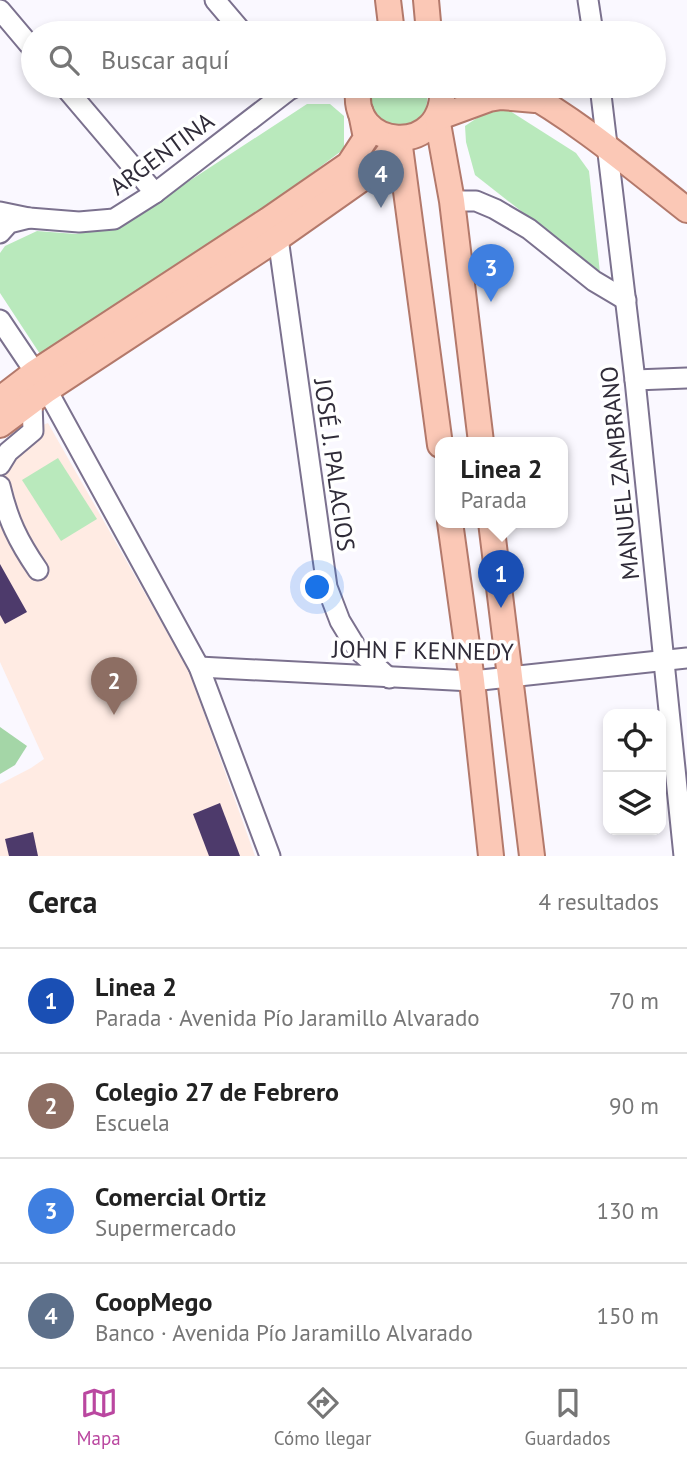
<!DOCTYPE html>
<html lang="es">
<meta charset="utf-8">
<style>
:root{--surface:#fff;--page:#f6f6f6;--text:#222;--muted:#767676;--line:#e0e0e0;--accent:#ba47a0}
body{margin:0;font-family:"PT Sans",sans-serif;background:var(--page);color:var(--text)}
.controls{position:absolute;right:21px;bottom:21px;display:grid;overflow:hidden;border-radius:14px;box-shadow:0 4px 10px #0003}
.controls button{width:63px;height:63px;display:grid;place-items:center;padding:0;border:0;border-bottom:2px solid var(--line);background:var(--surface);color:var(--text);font:35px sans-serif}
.you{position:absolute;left:318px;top:588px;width:24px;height:24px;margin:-18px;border:5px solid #fff;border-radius:50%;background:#1a73e8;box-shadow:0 0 0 10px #1a73e833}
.badge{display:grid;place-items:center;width:46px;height:46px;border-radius:50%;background:var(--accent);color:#fff;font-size:23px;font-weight:700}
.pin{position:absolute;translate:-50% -58px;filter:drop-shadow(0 2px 4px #0008)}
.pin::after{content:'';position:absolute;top:37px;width:24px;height:21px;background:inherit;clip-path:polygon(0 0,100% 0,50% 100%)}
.popup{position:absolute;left:435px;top:437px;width:133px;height:91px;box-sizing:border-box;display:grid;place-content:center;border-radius:14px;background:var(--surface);filter:drop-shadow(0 2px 5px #0005);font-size:23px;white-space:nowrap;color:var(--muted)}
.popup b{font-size:26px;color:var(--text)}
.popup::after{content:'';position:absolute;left:50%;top:100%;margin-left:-14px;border:14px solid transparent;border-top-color:var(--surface)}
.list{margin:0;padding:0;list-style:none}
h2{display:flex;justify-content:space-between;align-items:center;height:91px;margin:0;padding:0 28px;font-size:30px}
h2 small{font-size:23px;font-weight:400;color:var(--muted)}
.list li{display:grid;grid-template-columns:46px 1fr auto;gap:21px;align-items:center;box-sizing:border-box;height:105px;padding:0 28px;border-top:2px solid var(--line)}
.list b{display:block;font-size:26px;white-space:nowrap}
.list p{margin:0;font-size:23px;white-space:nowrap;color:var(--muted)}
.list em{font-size:23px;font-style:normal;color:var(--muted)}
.icon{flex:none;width:38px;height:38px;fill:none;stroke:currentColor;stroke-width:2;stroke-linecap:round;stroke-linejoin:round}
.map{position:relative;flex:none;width:687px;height:856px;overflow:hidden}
.search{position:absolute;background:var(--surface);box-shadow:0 4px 10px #0003;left:21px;right:21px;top:21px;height:77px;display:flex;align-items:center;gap:18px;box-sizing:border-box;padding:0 24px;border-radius:38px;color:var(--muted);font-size:26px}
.sheet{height:511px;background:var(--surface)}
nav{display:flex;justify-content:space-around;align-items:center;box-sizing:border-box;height:98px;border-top:2px solid var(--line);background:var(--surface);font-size:19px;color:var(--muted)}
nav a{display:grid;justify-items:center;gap:4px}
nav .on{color:var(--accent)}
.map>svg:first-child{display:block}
.education{fill:#ffebe3}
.green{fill:#b9e9bc}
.forest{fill:#a4d6a7}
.building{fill:#4d3a6b}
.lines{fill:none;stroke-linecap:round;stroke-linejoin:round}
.minor-casing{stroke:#7b718e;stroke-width:23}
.major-casing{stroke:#b3796b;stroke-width:28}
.minor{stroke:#fff;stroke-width:19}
.major{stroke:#fbc8b6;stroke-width:24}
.labels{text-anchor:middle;stroke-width:7;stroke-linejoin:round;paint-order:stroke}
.street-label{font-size:24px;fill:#302c39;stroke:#fff}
</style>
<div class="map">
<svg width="687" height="856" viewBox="0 0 687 856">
<rect width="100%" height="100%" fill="#faf8ff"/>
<!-- education -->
<polygon class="education" points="48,423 189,671 255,856 0,856 0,784 31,768 44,759 0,662 0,445 11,437"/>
<!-- green -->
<g class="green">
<path d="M370 86H424C433 110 421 119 401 128L377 119 367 96Z"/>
<polygon points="307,104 330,104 344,116 344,149 241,226 40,354 0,293 0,253 5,246 37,231 76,234 119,227"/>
<polygon points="507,109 576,153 589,171 600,273 475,175 466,142 465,126 483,114"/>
<polygon points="58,458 97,519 61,541 22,480"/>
</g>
<!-- forest -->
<polygon class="forest" points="0,727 27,746 15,765 0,774"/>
<!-- building -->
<g class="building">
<polygon points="0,564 27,612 5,624 0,615"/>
<polygon points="220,803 240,856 209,856 193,814"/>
<polygon points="33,832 38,856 9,856 5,839"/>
</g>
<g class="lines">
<defs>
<g id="minor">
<polyline points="215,0 243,33"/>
<polyline points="588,0 593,33"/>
<polyline points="0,10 33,49"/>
<polyline points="64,86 155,193"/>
<polyline points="600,86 635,380 684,856"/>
<polyline points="452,201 476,201 495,209 529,229 594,281 626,300"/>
<polyline points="0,212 29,218 79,222 114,219 155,193 289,90 297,86"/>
<polyline points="273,229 278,238 327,587 340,621 357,649 389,678"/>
<polyline points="0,233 9,223 29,218"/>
<polyline points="0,320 47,390 199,667 270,856"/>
<polyline points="635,380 687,378"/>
<polyline points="0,465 8,452 33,431 32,402"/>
<path d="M0 486C8 520 18 541 38 570"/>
<polyline points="199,667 472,681 687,658"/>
</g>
<g id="major">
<polyline points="388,0 392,33"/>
<polyline points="426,0 429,33"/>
<path d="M359 86C346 151 448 159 442 86"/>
<path d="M515 86C577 120 631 166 687 210"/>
<polyline points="437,118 452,201 481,442"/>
<polyline points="437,118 489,99 501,97 535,100"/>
<polyline points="399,139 440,445"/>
<polyline points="0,399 34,373 268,220 349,164 366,138 361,113"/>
<polyline points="0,425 47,390 278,238 376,169 399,139"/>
<polyline points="450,522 472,681 491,856"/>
<polyline points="491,522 532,856"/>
</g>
</defs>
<!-- minor casing -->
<use href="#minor" class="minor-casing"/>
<!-- major casing -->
<use href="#major" class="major-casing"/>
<!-- minor -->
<use href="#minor" class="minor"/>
<!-- major -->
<use href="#major" class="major"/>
</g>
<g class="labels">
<!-- street labels -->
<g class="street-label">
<text transform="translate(162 154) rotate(-36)" y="8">ARGENTINA</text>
<text transform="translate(334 465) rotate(82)" y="8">JOSÉ J. PALACIOS</text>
<text transform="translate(620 473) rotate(-96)" y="8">MANUEL ZAMBRANO</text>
<text transform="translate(423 651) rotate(1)" y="8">JOHN F KENNEDY</text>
</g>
</g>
</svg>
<div class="controls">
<button><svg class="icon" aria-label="locate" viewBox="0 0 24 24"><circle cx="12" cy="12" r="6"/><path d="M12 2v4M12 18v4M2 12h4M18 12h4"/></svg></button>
<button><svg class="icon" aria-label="layers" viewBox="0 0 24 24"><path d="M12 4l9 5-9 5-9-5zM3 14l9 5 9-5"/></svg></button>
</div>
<div class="you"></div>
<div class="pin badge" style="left:501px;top:608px;background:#1a4fb4">1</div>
<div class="popup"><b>Linea 2</b>Parada</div>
<div class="pin badge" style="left:114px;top:715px;background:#8d6e63">2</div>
<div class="pin badge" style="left:491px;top:302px;background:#3f7fe0">3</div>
<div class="pin badge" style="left:381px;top:208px;background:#5c6f8a">4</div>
<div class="search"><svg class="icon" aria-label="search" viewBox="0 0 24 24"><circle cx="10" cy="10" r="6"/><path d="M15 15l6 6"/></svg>Buscar aquí</div>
</div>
<section class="sheet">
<h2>Cerca<small>4 resultados</small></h2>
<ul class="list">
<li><span class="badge" style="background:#1a4fb4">1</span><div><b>Linea 2</b><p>Parada · Avenida Pío Jaramillo Alvarado</p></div><em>70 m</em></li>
<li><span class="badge" style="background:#8d6e63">2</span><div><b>Colegio 27 de Febrero</b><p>Escuela</p></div><em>90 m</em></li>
<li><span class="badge" style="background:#3f7fe0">3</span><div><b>Comercial Ortiz</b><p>Supermercado</p></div><em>130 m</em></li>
<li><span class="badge" style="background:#5c6f8a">4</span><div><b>CoopMego</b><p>Banco · Avenida Pío Jaramillo Alvarado</p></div><em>150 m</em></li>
</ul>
</section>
<nav>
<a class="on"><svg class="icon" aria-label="map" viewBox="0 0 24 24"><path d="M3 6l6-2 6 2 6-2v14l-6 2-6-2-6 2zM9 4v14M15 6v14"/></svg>Mapa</a>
<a><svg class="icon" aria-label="directions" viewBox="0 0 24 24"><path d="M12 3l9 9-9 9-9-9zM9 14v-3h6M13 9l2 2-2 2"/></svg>Cómo llegar</a>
<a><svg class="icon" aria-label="saved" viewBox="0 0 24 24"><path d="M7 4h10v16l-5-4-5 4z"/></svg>Guardados</a>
</nav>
